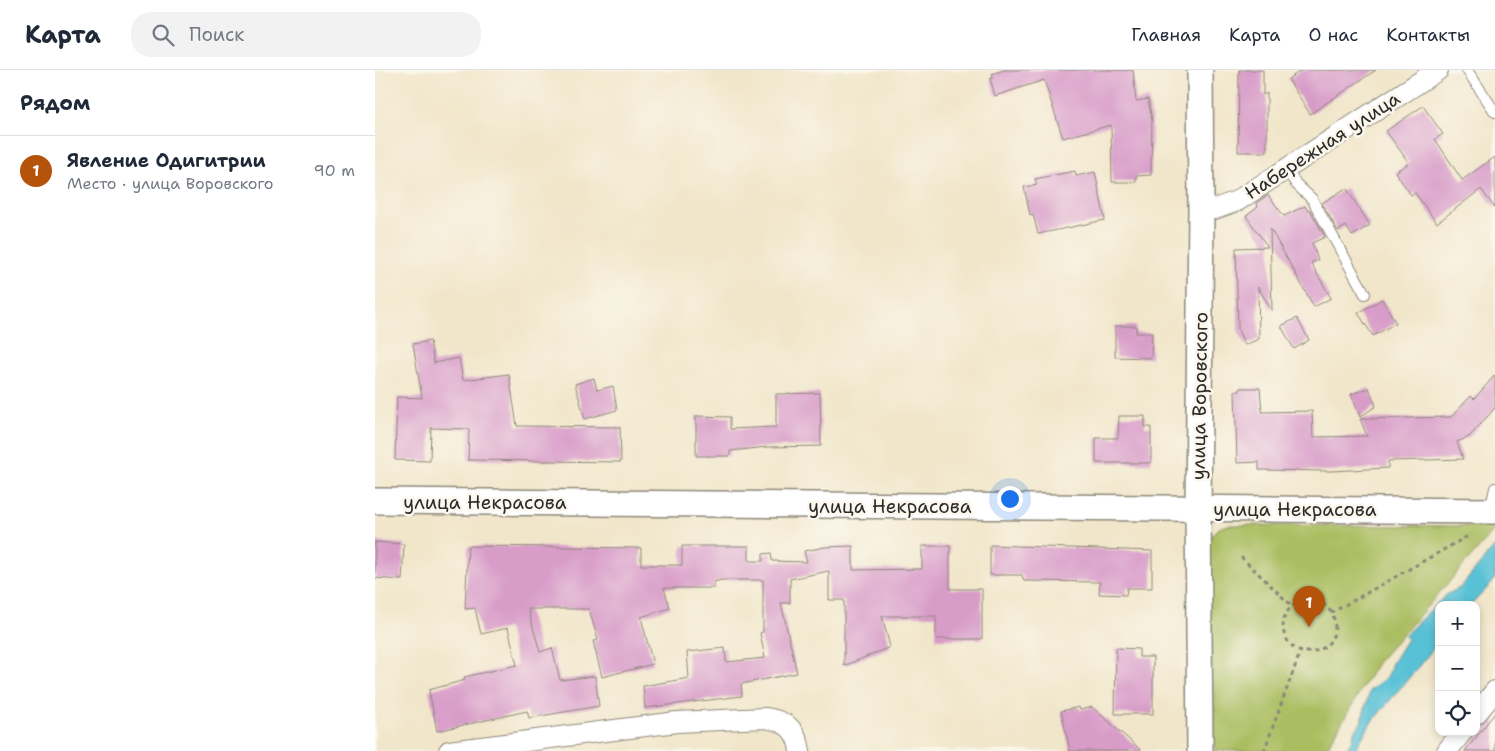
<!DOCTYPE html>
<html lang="ru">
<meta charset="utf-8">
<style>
:root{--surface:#fff;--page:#f2f2f3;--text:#1f2937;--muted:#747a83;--line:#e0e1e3;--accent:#b45309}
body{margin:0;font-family:"Shantell Sans",sans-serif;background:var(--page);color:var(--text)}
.controls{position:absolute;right:15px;bottom:15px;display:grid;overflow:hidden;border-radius:10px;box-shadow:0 2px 8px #0003}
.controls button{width:45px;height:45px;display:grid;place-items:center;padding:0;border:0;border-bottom:1px solid var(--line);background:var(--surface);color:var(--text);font:25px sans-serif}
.you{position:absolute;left:634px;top:428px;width:18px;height:18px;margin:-12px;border:4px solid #fff;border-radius:50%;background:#1a73e8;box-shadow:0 0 0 8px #1a73e833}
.badge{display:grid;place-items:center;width:32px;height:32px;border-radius:50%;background:var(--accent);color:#fff;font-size:16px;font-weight:700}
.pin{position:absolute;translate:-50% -41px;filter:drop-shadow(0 1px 2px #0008)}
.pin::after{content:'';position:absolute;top:26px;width:18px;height:15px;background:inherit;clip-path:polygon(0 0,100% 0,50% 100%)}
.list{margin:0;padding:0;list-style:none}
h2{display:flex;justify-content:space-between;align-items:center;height:65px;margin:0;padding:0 20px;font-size:21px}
h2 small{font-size:16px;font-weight:400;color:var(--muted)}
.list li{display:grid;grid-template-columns:32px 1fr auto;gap:15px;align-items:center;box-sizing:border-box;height:70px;padding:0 20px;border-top:1px solid var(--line)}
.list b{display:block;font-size:19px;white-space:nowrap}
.list p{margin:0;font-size:16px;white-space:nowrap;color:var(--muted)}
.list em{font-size:16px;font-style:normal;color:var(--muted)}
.icon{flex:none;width:28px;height:28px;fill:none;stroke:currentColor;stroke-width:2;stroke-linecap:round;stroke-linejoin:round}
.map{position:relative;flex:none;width:1120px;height:681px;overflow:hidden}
header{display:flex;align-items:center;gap:30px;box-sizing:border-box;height:70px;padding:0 25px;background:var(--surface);border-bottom:1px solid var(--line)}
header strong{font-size:24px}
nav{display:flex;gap:28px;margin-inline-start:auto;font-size:18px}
.search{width:350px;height:45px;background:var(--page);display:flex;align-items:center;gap:12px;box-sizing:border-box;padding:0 18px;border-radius:20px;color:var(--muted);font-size:19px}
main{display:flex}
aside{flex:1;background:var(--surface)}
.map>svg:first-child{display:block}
.green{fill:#aabd61;stroke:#6a7446}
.water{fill:#59c1d5;stroke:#427680}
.building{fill:#d89cc9}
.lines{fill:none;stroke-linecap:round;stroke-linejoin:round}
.service-casing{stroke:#8e887a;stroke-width:12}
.minor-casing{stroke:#8e887a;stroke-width:22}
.tertiary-casing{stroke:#8e887a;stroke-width:28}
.path{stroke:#8e887a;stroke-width:3;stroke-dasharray:4 4;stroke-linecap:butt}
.service{stroke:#fff;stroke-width:10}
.minor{stroke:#fff;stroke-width:20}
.tertiary{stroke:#fff;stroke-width:25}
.labels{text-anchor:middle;stroke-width:5;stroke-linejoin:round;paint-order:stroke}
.street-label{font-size:19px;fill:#2b2b2b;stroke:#fbf7ec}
</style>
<header>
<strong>Карта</strong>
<div class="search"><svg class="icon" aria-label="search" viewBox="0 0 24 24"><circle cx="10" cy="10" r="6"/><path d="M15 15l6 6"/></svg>Поиск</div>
<nav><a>Главная</a><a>Карта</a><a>О нас</a><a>Контакты</a></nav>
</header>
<main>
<aside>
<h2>Рядом<small></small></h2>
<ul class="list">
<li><span class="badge">1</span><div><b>Явление Одигитрии</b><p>Место · улица Воровского</p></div><em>90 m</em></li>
</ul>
</aside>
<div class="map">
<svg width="1120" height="681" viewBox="0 0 1120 681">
<rect width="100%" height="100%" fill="#fbf7ec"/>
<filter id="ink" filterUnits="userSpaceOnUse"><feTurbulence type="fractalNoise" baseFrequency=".02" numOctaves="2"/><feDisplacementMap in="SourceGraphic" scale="10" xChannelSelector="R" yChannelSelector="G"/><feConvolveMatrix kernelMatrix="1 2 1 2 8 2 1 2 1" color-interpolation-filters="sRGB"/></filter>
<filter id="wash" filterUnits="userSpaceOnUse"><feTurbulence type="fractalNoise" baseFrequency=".0096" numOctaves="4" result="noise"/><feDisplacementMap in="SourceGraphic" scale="20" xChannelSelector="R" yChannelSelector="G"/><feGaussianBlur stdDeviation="1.12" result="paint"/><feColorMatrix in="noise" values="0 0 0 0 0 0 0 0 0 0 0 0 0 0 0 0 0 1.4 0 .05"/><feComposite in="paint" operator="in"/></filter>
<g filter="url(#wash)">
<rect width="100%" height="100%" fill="#f1e6ca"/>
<!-- green -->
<path class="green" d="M853 455 1120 456V460L1002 593 950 681H840L833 473C837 462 841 458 853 455Z"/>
<!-- water -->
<polygon class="water" points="1120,476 1120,510 1096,535 1064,535 1064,572 996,653 979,681 970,681 978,669 979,662 986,653 995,620 1013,606 1017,593 1032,569 1030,565 1071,525 1086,517"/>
<g id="blocks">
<!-- building -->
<g class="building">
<polygon points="629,0 758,0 761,31 773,29 777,50 776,105 761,106 761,112 737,112 736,55 688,68 669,10 620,26 615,8 618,8 617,4"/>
<polygon points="864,0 888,0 888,25 892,23 892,82 863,82"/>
<polygon points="927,0 1001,0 935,44 913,9"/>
<polygon points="1048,36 1068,64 1060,69 1087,110 1120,87 1120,138 1106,119 1062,153 1040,123 1036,125 1020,102 1034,93 1011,61"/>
<polygon points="700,101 701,106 720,102 730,150 663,164 658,144 655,145 649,117 662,115 660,109"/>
<polygon points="971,118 995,155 977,166 971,156 963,161 947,133"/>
<polygon points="893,125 909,146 930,136 933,141 935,140 950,167 937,173 943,190 936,193 956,228 939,237 895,158 897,241 883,217 884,269 870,275 863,260 861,178 893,177 871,146 883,137 881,133"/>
<polygon points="1007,229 1021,253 998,266 983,243"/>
<polygon points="922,248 934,270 919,279 906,256"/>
<polygon points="740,256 761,256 761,263 777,263 776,288 740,287"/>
<polygon points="55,271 59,293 84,288 88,310 134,304 142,356 245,357 246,392 93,390 94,359 56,358 55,391 20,390 22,327 47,328 38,274"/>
<polygon points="1120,305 1120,338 1094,367 1082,372 1088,389 1013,391 1013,398 956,401 884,400 884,392 862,393 860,321 865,321 865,318 885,318 887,342 937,341 938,367 992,366 985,349 1076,347 1096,326 1099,329"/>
<polygon points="219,308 222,320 238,316 242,340 210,349 200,314"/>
<polygon points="994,318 1001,336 985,347 976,324"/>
<polygon points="445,323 446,376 392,377 355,381 355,386 321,386 321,346 355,347 355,359 401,357 401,324"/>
<polygon points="744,346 770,346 770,357 776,357 776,393 721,393 721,368 743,368"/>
<polygon points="0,472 29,474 27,510 0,508"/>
<polygon points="615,475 777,481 777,518 752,518 751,525 724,524 725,512 649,511 647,505 615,505"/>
<polygon points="93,476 266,478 266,495 307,495 307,476 374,476 374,491 388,491 388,484 396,483 397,491 432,492 429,481 450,477 478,476 478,500 547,499 547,476 575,476 575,519 607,519 607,569 561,569 561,546 507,546 515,577 469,596 469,530 454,530 454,501 415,509 415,533 406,533 422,603 366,614 367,626 270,638 268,616 314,608 312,582 350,578 351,592 390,588 385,563 388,562 388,510 346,510 339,512 339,518 289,518 295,538 266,547 278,594 227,607 218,571 223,570 214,539 153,539 165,582 177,578 185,610 220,606 224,636 154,648 152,641 62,661 54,620 90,610 89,607 142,595 133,558 106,564 100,538 90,539"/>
<polygon points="741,578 764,579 764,587 778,587 778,644 740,644"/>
<polygon points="704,637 705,640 717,637 767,681 695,681 686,641"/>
<polygon points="1120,643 1120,681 1090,681"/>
</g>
</g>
</g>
<g filter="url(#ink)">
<use href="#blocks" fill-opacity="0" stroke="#8e887a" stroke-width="1"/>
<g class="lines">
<defs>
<g id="service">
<polyline points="1092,0 1120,42"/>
<polyline points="911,99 921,114 937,129 990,224"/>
<polyline points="1115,441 1120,418"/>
</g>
<g id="minor">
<polyline points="826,139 840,139 862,131 1063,0"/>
<polyline points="1101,644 1120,621"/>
<path d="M74 681 302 652 390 648C411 651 422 659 425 681"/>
<polyline points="1072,681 1087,662"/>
</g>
<g id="tertiary">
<polyline points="825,0 826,139 823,438 825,681"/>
<polyline points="0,431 1120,441"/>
</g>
</defs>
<!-- service casing -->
<use href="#service" class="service-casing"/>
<!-- minor casing -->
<use href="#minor" class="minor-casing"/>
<!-- tertiary casing -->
<use href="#tertiary" class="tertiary-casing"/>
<!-- path -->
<g class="path">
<polyline points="866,487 918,537"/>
<circle cx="934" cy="556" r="26"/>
<polyline points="956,543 1093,466"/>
<polyline points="889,681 926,580"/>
</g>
<!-- service -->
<use href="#service" class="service"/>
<!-- minor -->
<use href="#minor" class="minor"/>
<!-- tertiary -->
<use href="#tertiary" class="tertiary"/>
</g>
</g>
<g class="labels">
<!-- street labels -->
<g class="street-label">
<text transform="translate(947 75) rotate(-33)" y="7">Набережная улица</text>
<text transform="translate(824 326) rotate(-89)" y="7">улица Воровского</text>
<text x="110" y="439">улица Некрасова</text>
<text x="515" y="443">улица Некрасова</text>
<text x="920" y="446">улица Некрасова</text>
</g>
</g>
</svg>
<div class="controls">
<button>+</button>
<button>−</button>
<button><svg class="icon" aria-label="locate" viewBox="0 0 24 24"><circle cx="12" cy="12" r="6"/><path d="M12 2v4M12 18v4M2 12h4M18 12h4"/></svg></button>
</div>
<div class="you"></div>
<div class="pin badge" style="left:934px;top:557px">1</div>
</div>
</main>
